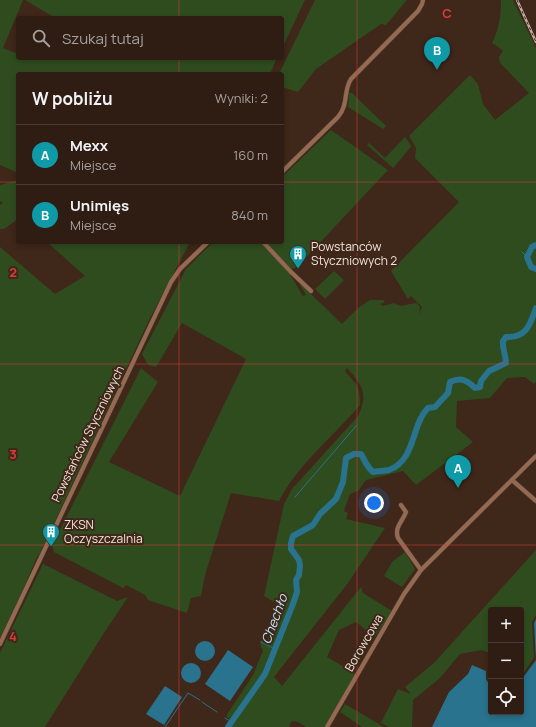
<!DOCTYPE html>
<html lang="pl">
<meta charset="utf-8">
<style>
:root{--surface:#2f1d13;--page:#37261c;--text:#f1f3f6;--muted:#a7a2a0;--line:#4a3b33;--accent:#8bbbb9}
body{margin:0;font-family:Manrope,sans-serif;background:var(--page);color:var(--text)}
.controls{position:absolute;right:12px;bottom:12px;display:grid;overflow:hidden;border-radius:4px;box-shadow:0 2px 6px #0003}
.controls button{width:36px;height:36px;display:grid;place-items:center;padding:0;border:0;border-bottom:1px solid var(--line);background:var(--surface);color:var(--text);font:20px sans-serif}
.you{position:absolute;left:374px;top:503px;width:14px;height:14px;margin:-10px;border:3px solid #fff;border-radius:50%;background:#1a73e8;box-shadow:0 0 0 6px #1a73e833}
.badge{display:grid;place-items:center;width:26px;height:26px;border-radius:50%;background:var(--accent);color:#fff;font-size:13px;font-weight:700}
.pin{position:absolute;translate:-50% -33px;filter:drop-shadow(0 1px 2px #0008)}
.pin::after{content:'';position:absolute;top:21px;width:14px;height:12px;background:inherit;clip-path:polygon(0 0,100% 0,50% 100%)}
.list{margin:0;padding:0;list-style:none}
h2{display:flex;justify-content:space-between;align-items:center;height:52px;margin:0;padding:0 16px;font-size:17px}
h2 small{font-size:13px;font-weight:400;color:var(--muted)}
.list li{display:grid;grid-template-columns:26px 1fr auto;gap:12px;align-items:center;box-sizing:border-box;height:60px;padding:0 16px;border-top:1px solid var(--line)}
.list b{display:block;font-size:15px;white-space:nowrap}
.list p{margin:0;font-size:13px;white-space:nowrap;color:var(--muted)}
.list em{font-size:13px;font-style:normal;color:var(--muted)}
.icon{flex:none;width:22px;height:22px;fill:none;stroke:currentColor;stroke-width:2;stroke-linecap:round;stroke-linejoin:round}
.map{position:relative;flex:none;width:536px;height:727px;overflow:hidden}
.search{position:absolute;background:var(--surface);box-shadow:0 2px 6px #0003;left:16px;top:16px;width:268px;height:44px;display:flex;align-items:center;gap:10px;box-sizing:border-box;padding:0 14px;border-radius:4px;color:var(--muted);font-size:15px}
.panel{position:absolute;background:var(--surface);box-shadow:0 2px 6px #0003;left:16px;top:72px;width:268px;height:172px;border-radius:4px}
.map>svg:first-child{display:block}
.green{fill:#2f4c1f}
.water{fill:#29738e}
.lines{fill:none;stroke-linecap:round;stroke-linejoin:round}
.stream{stroke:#29738e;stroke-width:1}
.river{stroke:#29738e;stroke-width:6}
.minor-casing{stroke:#5c4538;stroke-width:5}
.minor{stroke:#946a52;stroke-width:4}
.rail-casing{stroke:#c1afa5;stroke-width:2.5}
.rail{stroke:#3f2719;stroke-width:1;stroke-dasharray:3;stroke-linecap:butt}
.grid{fill:none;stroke:#d93b3a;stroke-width:1;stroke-opacity:0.55}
.labels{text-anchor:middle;stroke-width:4;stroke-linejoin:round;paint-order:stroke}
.poi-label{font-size:12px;fill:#f2e2d9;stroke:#3f2719;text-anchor:start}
.street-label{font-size:12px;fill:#f2e2d9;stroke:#3f2719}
.water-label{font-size:13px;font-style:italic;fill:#bfe5f5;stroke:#3f2719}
.grid-label{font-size:13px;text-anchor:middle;font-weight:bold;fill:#d93b3a;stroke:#3f2719;stroke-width:4;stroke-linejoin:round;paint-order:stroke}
</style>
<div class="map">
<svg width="536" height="727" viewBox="0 0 536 727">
<rect width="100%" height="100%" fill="#3f2719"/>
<!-- green -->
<g class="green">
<polygon points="0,0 23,0 3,48 18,54 18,58 277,58 270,74 18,74 18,171 16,172 0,165"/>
<polygon points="25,0 305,0 282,48 282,18 52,18 52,16"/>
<polygon points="315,0 407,0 386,25 381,24 316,69 298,92 282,87 282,74 279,74"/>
<path d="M501 0H513L536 48V382L534 384 525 377 507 378 490 398 457 401 456 427 473 442 416 485 403 471 366 480 358 491 350 494 344 511 348 513 346 519 385 528 348 583 274 677 282 686 361 587 363 593 392 611 375 637 356 622 339 630 327 657 356 674 326 727H306L298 722 292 721 289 727H232L267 673 274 656 270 655 263 674 231 720 226 716 253 675 263 651 260 644 261 640 267 641 282 607 264 596 284 504 292 489 358 416C369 393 362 385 347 368L345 371C357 386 360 385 360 405 333 437 298 464 279 501L231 493 205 575 201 596 191 598 187 613 148 600 145 595 126 585 123 588 54 552 52 546 141 368 158 382 109 462 180 496 246 359 182 323 156 367 148 365 142 354 186 269 213 242H282V177L331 130 388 170 298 266 288 271 303 296 306 295 297 279 311 292 310 293 342 324 358 308 370 300H383L385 302 380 304 383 306 394 303C402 309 408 303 417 303L420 307 419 314 422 307 411 296 408 299 391 271 459 202 415 158 416 148 409 136 470 75 478 84 483 104 495 120 529 93 500 63 499 57 503 51 497 46 492 43C499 29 501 16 501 0Z"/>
<polygon points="349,93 352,93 386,126 383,129 348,107"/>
<polygon points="405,137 410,144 411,147 393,168 367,145 369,143 385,158"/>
<polygon points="18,180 18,219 4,229 0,229 0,205 3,203 0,201 0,185"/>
<polygon points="47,242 190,242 150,318 40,553 36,559 22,592 0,638 0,247 55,294 85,276"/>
<polygon points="334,271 344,280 325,299 315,289"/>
<polygon points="536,550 536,615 532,622 534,657 521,678 521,610 491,610 491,654 482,650 460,654 440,678 413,700 412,727 389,727 381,723 398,689 411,694 405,687 434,663"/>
<polygon points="405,552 415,569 402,587 384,576 392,562"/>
<polygon points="43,564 117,601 128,597 102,636 45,727 0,727 0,653"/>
<polygon points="345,704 384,727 362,727 340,712"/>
</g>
<!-- water -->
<g class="water">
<polygon points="536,619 536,727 432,727 449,692 468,674 472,665 486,671 486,679 491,688 491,712 521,712 521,680 536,660 534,623"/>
<circle cx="205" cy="651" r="10"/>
<polygon points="228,650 253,667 230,701 205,684"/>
<circle cx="191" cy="673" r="10"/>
<polygon points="165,686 182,697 164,725 146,714"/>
</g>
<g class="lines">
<!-- stream -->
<g class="stream">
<polyline points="522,252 527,257"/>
<polyline points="295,497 357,425"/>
<polyline points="261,642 275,649"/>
<polyline points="202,702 217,712"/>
<polyline points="225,718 232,722"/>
<polyline points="165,727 188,693 200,700"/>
</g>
<!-- river -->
<g class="river">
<polyline points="536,245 532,247 527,257 531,267 536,269"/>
<path d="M228 727 265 674 293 604 297 592 296 580 299 575 300 565 299 560 291 549V543L293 536 313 525 320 514 336 499 343 482 346 458 354 454H361C365 461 367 467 373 472 378 471 384 471 389 470 416 460 411 425 428 408L435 407 448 393 450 382C461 377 467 380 475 388L480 387 481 381 489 371 506 363C506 355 502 349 503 341L506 337C527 338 530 324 536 308"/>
</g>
<defs>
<g id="minor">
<path d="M282 172 338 117C349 104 343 91 351 79L418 11 422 4 423 0"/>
<polyline points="263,242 290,271 311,291"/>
<polyline points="512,480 536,501"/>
<path d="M401 505 406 512C403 521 394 527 398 538L421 570"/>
<polyline points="0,644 171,282 180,269 208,242"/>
<polyline points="327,727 404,594 421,570 536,456"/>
</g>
</defs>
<!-- minor casing -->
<use href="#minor" class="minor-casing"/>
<!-- minor -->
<use href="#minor" class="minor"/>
<defs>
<polyline id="rail" points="517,0 536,42"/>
</defs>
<!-- rail casing -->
<use href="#rail" class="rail-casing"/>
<!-- rail -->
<use href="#rail" class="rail"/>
</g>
<!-- grid -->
<path class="grid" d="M179 0V18M357 0V727M179 58V74M0 182H18M282 182H536M179 242V727M0 364H536M0 545H536"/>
<!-- icons -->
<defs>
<symbol id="building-pin" viewBox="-11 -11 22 30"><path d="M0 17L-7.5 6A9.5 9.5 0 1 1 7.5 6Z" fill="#0f9aa8" stroke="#3f2719"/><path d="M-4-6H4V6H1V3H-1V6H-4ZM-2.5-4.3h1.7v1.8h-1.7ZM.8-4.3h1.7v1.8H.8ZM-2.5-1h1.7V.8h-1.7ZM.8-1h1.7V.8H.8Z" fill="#fff"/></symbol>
</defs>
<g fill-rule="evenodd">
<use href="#building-pin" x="288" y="244" width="20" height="27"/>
<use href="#building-pin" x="41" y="522" width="20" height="27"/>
</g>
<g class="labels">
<!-- poi labels -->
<g class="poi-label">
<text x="311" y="251">Powstanców<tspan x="311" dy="14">Styczniowych 2</tspan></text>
<text x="64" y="529">ZKSN<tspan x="64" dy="14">Oczyszczalnia</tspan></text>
</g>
<!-- street labels -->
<g class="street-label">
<text transform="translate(88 434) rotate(-64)" y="4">Powstańców Styczniowych</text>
<text transform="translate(364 643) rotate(-60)" y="4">Borowcowa</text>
</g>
<!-- water labels -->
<g class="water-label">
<text transform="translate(274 619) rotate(-70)" y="5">Chechło</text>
</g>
</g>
<g class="grid-label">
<text x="447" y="18">C</text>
<text x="13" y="277">2</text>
<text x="13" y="459">3</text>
<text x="13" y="641">4</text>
</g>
</svg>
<div class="controls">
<button>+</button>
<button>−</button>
<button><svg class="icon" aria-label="locate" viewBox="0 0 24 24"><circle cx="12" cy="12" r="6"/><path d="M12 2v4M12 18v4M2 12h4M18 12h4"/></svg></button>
</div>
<div class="you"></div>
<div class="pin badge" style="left:458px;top:488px;background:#0f9aa8">A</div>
<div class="pin badge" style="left:437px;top:70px;background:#0f9aa8">B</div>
<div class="search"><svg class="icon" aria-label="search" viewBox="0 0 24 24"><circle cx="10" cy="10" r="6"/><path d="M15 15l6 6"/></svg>Szukaj tutaj</div>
<section class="panel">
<h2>W pobliżu<small>Wyniki: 2</small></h2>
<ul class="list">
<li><span class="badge" style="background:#0f9aa8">A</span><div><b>Mexx</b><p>Miejsce</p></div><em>160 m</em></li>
<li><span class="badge" style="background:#0f9aa8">B</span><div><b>Unimięs</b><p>Miejsce</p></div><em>840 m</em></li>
</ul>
</section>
</div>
